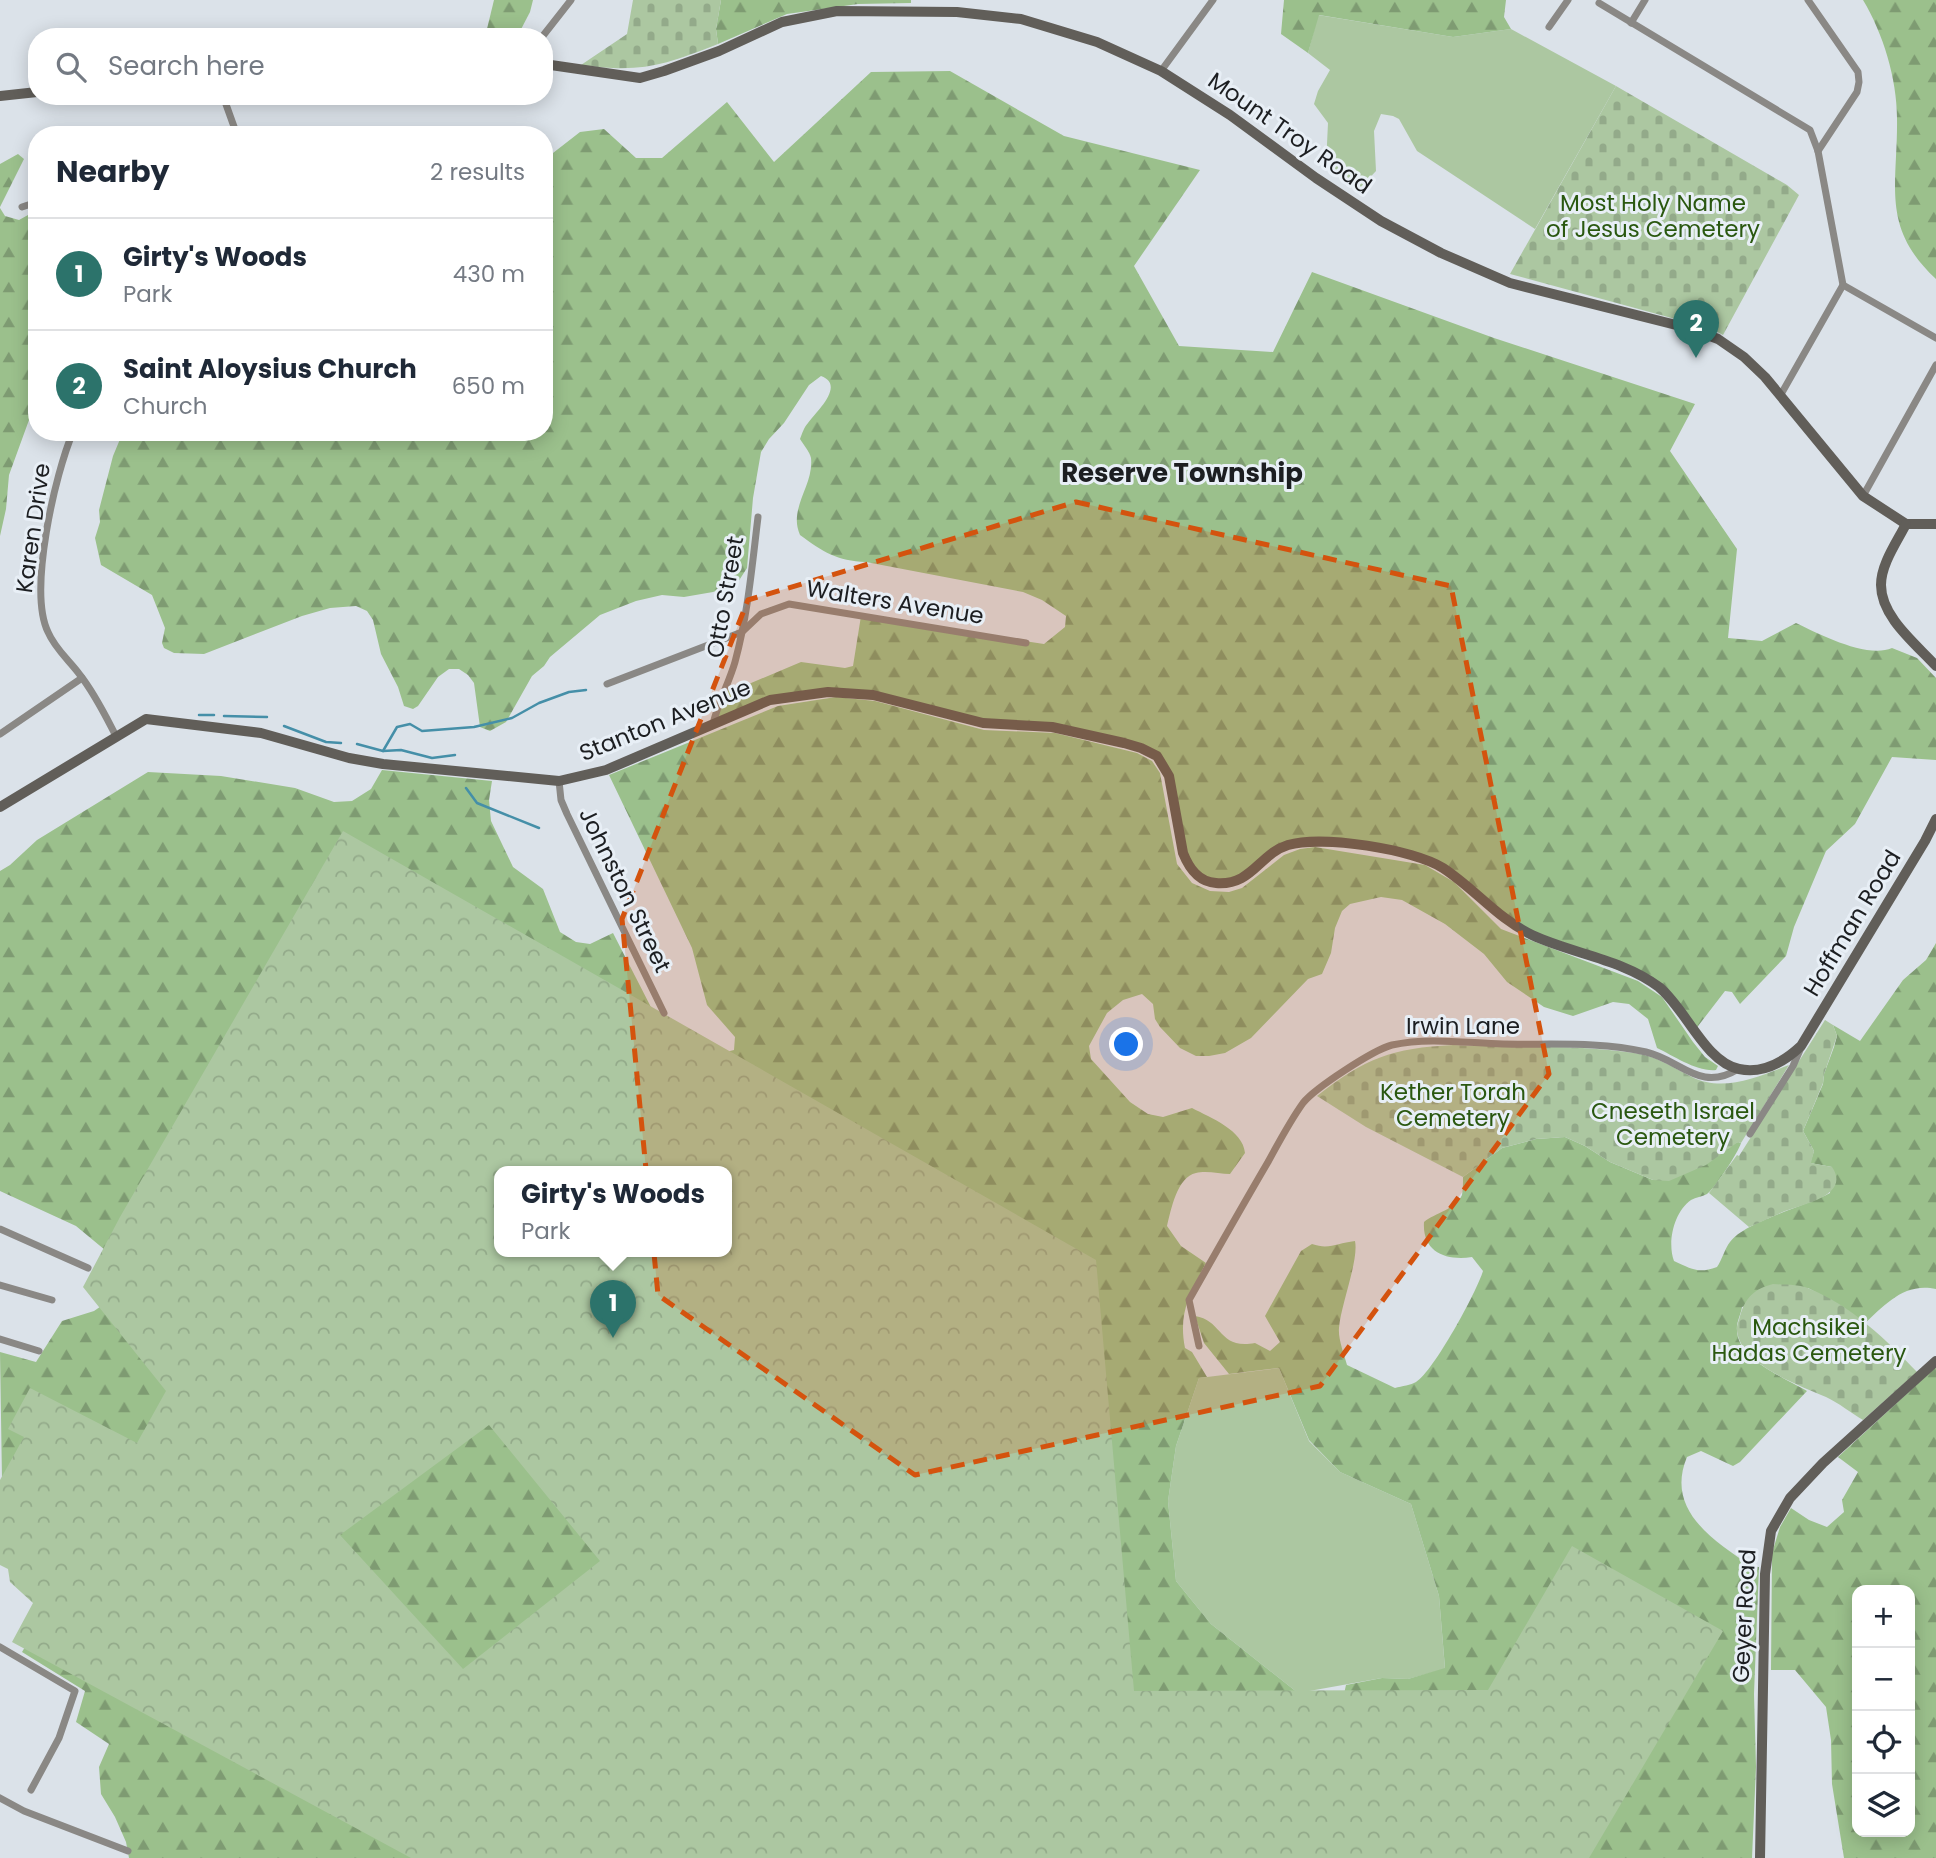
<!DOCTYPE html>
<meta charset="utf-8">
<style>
:root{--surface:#fff;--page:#f2f2f3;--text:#1f2937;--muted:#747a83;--line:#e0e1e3;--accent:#2c736b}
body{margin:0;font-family:Poppins,sans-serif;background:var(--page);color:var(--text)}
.controls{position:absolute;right:21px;bottom:21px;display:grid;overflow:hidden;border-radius:14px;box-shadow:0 4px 18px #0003}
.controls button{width:63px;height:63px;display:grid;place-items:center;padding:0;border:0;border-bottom:2px solid var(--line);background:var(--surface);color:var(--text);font:35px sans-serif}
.you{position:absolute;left:1127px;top:1045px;width:24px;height:24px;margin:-18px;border:5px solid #fff;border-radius:50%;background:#1a73e8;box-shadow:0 0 0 10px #1a73e833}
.badge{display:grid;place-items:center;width:46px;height:46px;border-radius:50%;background:var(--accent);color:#fff;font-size:23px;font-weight:700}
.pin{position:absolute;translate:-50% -58px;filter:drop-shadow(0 2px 4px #0008)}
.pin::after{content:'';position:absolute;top:37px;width:24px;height:21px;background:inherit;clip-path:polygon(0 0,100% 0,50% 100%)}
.popup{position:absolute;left:494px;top:1166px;width:238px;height:91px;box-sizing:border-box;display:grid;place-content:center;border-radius:14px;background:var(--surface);filter:drop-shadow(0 2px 5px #0005);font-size:23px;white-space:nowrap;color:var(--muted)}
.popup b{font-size:26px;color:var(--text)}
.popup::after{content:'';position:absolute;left:50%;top:100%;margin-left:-14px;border:14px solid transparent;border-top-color:var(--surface)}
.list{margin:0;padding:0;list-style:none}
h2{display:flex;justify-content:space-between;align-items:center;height:91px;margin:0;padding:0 28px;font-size:30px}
h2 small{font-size:23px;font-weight:400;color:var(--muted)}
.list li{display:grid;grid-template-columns:46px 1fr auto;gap:21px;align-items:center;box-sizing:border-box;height:112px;padding:0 28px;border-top:2px solid var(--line)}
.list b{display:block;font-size:26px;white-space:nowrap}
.list p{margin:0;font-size:23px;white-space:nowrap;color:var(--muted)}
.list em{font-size:23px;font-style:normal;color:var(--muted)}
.icon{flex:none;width:38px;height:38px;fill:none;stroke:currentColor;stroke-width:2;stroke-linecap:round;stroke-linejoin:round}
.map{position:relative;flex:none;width:1936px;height:1858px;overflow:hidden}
.search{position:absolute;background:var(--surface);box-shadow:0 4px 18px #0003;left:28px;top:28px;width:525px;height:77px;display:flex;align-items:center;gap:18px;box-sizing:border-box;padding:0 24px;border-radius:28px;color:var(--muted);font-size:26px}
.panel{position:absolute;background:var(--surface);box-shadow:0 4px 18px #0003;left:28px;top:126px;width:525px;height:315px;border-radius:28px}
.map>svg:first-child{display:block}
.grass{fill:#acc7a1}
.forest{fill:url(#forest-firs);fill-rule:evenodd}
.cemetery{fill:url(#cemetery-stones)}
.park{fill:url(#park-crowns);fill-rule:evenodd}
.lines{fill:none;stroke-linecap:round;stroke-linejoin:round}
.stream{stroke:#458fa8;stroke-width:2.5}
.street{stroke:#8a8885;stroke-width:7}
.secondary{stroke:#615e59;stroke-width:10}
.marked{fill:#d4530e;fill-opacity:0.2;stroke:#d4530e;stroke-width:5;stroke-dasharray:14 9;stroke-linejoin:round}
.labels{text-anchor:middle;stroke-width:6;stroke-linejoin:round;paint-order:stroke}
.street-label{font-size:23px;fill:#1c1e21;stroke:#e8eff6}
.park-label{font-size:23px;fill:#2a5810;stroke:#e8eff6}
.quarter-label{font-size:26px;font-weight:bold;fill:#1c1e21;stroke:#e8eff6}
</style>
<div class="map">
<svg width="1936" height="1858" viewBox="0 0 1936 1858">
<defs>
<pattern id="forest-firs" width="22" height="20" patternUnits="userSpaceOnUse" patternTransform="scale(1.75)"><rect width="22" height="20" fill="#9bc08c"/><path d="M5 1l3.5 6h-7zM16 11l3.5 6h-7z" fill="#7e9b72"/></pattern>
<pattern id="cemetery-stones" width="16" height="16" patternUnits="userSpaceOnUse" patternTransform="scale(1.75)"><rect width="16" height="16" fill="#acc7a1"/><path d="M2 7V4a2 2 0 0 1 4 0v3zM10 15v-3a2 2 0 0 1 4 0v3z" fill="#93aa8a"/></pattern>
<pattern id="park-crowns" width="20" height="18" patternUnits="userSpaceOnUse" patternTransform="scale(1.75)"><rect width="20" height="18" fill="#acc7a1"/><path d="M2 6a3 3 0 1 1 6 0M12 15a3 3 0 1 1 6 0" fill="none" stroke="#93aa8a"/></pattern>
</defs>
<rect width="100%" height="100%" fill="#dbe2e9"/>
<!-- grass -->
<g class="grass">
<polygon points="1318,15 1453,37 1511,29 1616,86 1535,229 1417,151 1399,119 1393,116 1381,114 1374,131 1376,171 1360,188 1326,165 1328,123 1314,104 1318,91 1330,70 1308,53"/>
<polygon points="1279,1368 1309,1441 1340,1472 1411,1504 1439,1596 1445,1669 1408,1679 1382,1678 1298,1693 1211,1624 1176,1581 1168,1501 1176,1446 1199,1378"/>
</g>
<!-- forest -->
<g class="forest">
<polygon points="494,0 533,0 530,12 517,37 485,37"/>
<polygon points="721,0 911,0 911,3 858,4 787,14 718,44 716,29"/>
<polygon points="1284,0 1506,0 1504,17 1511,29 1453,37 1319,15 1308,53 1281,34"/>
<path d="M1863 0H1936V279C1880 227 1898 185 1897 118 1897 79 1883 33 1863 0Z"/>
<path d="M950 71 1064 136 1200 170 1134 266 1179 346 1273 352 1312 272 1494 338 1695 404 1670 451 1737 549 1728 638 1762 641 1796 623C1819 634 1867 659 1892 648L1917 658 1936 678V760L1892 757 1855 824 1826 851 1794 927 1786 956 1740 1004 1732 992 1725 991 1695 1030 1657 986 1533 935 1426 859 1325 841 1287 845 1242 879 1211 883 1188 865 1169 776 1157 756 1079 732 983 723 873 695 801 694 713 724 724 689 744 686 801 662 845 668 853 666 861 616 1044 644 1065 627 1066 616 1042 600 1023 592 866 562C837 561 823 552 800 535 788 508 814 486 811 458 810 452 803 444 800 439 802 434 804 427 808 423 816 412 846 385 821 376L809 385 784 423 769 439 761 452 753 498 747 568 738 582 713 592 684 597 662 595 636 601 600 615 550 657 544 666 532 676 506 722 490 731 480 727 474 683 468 675 459 669H449L438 677 418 706 413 709 404 706 398 687 381 654 373 620 367 611 356 606 330 608 302 616 204 654 174 653 164 648 162 643 165 628 152 595 101 565 95 538 100 522 99 510 113 456 123 432H544V160L580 132 604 129 636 158H662L727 102 774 162 871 72Z"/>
<polygon points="18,154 24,159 0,207 0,164"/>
<polygon points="0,208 5,216 19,220 37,210 37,398 9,475 6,509 0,536"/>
<path d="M836 697 875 701 984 730 1055 733 1137 753 1152 761 1160 773 1177 864 1192 883 1210 891 1229 892 1242 888 1284 855 1300 849 1315 847 1425 865 1454 882 1501 929 1638 981 1662 997 1693 1042 1705 1057 1718 1066 1716 1070C1697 1072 1674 1056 1657 1048L1648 1019 1629 1004 1613 1002 1573 1016 1544 1007 1507 982 1484 954 1445 924 1402 900 1381 897 1350 904 1342 911 1335 928 1331 953 1322 974 1308 979 1251 1038 1225 1053 1209 1056H1196L1180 1048 1160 1027 1155 1019 1153 1004 1142 994 1123 1000 1107 1013 1089 1046 1091 1059 1130 1102 1148 1114 1163 1117 1192 1108C1211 1118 1243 1130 1245 1153L1230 1174C1220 1174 1206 1170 1196 1173 1177 1177 1171 1210 1167 1226L1181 1246 1206 1263C1190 1293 1178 1313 1185 1348L1192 1352 1207 1377 1199 1378 1176 1446 1168 1501 1176 1581 1211 1624 1298 1693 1040 1858H129L126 1842 115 1817 101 1794 99 1767 109 1744 76 1722 85 1691 22 1652 44 1615 3 1543 0 1352 36 1362 62 1321 94 1311 110 1300 105 1250 76 1226 0 1191V871L10 865 37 840 148 772 221 776 295 788 334 802 352 801 371 789 382 770 492 781 489 800 491 821 513 867 543 889 560 932 576 942 590 944 613 933 656 1017 714 1055 734 1050 735 1037 707 1005 692 948 609 775 778 706ZM499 1172H727V1252H499Z"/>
<path d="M1936 943V1289C1904 1282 1885 1305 1864 1324L1836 1303 1808 1288 1742 1307C1741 1314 1736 1323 1737 1330 1737 1359 1785 1378 1807 1391L1740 1462 1733 1466 1701 1451 1687 1457C1665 1510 1713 1540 1751 1566L1759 1567 1754 1694 1756 1767 1752 1858H1135L1337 1725 1346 1685 1382 1678 1408 1679 1445 1668 1439 1596 1411 1504 1340 1472 1309 1440 1279 1368 1229 1374 1204 1343 1195 1316C1223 1320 1218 1350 1255 1343L1270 1351 1280 1342 1265 1316 1301 1251 1312 1244C1329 1250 1337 1243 1355 1241 1359 1260 1341 1304 1339 1328 1338 1339 1344 1354 1347 1365L1395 1388C1402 1386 1411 1385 1416 1382 1434 1371 1477 1291 1483 1271L1472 1257C1446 1261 1422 1252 1424 1222 1435 1213 1456 1209 1462 1195 1463 1190 1463 1182 1463 1177L1502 1148 1536 1139 1565 1137 1585 1146 1610 1162 1653 1180 1738 1142 1741 1143C1738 1153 1715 1188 1707 1194 1702 1197 1696 1197 1691 1200 1674 1212 1667 1242 1674 1261 1692 1269 1698 1274 1717 1267 1722 1260 1725 1248 1730 1242 1744 1222 1806 1206 1830 1193L1832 1167 1810 1163 1814 1151 1803 1131 1823 1084 1824 1074 1834 1047 1837 1036 1833 1025 1860 1041 1903 980 1926 960Z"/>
<path d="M1936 1367V1858H1844L1832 1784 1831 1740 1826 1707 1795 1670H1771L1772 1553 1780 1527 1791 1508 1809 1520 1827 1527 1844 1512 1842 1500 1858 1472 1838 1457ZM1857 1590H1910V1832H1857Z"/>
</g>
<!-- cemetery -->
<g class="cemetery">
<path d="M633 0H721L716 29 718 44C662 66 641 73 581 65L627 34Z"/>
<polygon points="1616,86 1787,185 1799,195 1723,335 1712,329 1510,274"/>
<path d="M1825 1020 1833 1025 1837 1036 1824 1074 1823 1083 1803 1131 1814 1151 1811 1163 1832 1167C1851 1195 1804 1204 1785 1211 1773 1216 1761 1222 1749 1227L1709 1193 1737 1155 1739 1156Z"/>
<path d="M1453 1045C1513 1048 1574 1044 1634 1053 1657 1056 1672 1067 1692 1077 1724 1093 1759 1076 1789 1065L1741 1143 1738 1142 1706 1165 1669 1181 1653 1180 1610 1162 1585 1146 1565 1137 1536 1139 1502 1148 1463 1177 1366 1127 1317 1096C1365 1058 1392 1048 1453 1045Z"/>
<path d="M1773 1284C1785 1285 1800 1284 1810 1289 1850 1305 1888 1341 1917 1372L1863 1420C1851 1413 1839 1403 1826 1397 1799 1385 1741 1365 1737 1331 1736 1326 1739 1321 1740 1316 1746 1296 1755 1289 1773 1284Z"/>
</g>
<!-- park -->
<path class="park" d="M343 831 1096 1260 1134 1691 1488 1690 1572 1546 1723 1631 1589 1858H411L12 1642 33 1603 10 1582 8 1569 0 1565V1480L24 1437 8 1429 30 1388 137 1443 166 1391 83 1287 120 1217ZM499 1172H727V1252H499ZM489 1425 600 1561 463 1669 340 1535Z"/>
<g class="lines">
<!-- stream -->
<g class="stream">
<polyline points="199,715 214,715"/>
<polyline points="224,716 267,717"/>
<polyline points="284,726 326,742 341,743"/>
<polyline points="357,744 383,751 401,750 432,758 455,755"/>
<polyline points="383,751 397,727 410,724 422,731 474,727 512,718 539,703 569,692 586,690"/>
<polyline points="466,788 477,803 539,828"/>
</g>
<!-- street -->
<g class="street">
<polyline points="1808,0 1858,72 1859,82 1857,92 1818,151"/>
<polyline points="1599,3 1810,130 1818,151 1843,285 1780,396"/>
<polyline points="1631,23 1645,0"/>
<polyline points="1549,27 1568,0"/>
<polyline points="542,37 571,0"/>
<polyline points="1161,71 1213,0"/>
<polyline points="223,96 237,135"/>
<polyline points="22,207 37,202"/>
<polyline points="1843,285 1936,338"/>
<path d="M73 432C55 474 28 591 48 632 55 649 70 661 80 675 95 694 105 715 116 736"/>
<polyline points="1863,496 1936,365"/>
<polyline points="607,684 742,632 761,614 789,604 1026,643"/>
<path d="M713 724C718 702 729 683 735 662 748 614 752 566 758 517"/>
<polyline points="0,734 82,678"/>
<polyline points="559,781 561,800 567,814 664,1013"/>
<polyline points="1750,1134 1793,1066 1800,1050"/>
<polyline points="0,1229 88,1268"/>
<polyline points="0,1285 52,1300"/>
<polyline points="0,1339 39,1351"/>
<path d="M1199 1346 1189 1300C1215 1254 1241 1208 1268 1162 1279 1142 1290 1121 1303 1103 1315 1088 1373 1050 1392 1045 1428 1037 1467 1043 1503 1044 1551 1045 1599 1041 1646 1052 1681 1060 1700 1093 1738 1069"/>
<polyline points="0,1647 75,1691 59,1738 31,1790"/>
<polyline points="0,1798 24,1811 128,1851"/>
</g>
<!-- secondary -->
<g class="secondary">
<polyline points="239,37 267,34 330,37"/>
<polyline points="544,64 640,78 664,71 719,51 782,22 837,11 957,12 1021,19 1097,42 1161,71 1230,115 1316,178 1381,221 1441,253 1510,283 1692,329 1718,339 1744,357 1765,377 1863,496 1906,524 1936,524"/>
<polyline points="0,96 37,92"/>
<path d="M1906 524C1897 542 1881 564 1881 585 1881 617 1916 644 1936 666"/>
<path d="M0 807 146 719 261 733 349 758 383 764 559 781 606 770 770 700 828 692 873 695 983 723 1052 727 1124 743 1141 748 1157 756 1169 776 1183 853C1189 868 1198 882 1216 883 1252 886 1259 854 1288 845 1322 835 1413 849 1443 868 1475 889 1497 918 1532 935 1573 954 1622 959 1659 987 1686 1009 1705 1062 1739 1069 1763 1074 1785 1061 1801 1046L1925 841 1936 819"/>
<polyline points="1760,1858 1765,1574 1771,1531 1790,1498 1823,1463 1936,1361"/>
</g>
</g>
<!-- marked area -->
<path class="marked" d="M1076 502 1451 586 1549 1074 1320 1386 915 1475 658 1295 622 919 748 600Z"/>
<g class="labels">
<!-- street labels -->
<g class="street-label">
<text transform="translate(1290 133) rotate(35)" y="8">Mount Troy Road</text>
<text transform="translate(33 528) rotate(-82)" y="8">Karen Drive</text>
<text transform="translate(725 597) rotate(-80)" y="8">Otto Street</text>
<text transform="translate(895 602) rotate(9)" y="8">Walters Avenue</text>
<text transform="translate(665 720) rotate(-22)" y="8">Stanton Avenue</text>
<text transform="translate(625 890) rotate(64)" y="8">Johnston Street</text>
<text transform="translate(1852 923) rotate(-59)" y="8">Hoffman Road</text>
<text x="1463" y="1034">Irwin Lane</text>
<text transform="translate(1744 1616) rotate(-87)" y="8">Geyer Road</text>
</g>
<!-- park labels -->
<g class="park-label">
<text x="1653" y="211">Most Holy Name<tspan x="1653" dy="26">of Jesus Cemetery</tspan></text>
<text x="1453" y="1100">Kether Torah<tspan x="1453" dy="26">Cemetery</tspan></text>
<text x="1673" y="1119">Cneseth Israel<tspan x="1673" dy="26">Cemetery</tspan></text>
<text x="1809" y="1335">Machsikei<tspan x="1809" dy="26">Hadas Cemetery</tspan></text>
</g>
<!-- quarter labels -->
<g class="quarter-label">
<text x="1182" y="482">Reserve Township</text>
</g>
</g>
</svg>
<div class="controls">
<button>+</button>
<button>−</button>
<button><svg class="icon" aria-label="locate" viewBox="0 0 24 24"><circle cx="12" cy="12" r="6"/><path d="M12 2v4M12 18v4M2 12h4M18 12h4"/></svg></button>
<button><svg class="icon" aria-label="layers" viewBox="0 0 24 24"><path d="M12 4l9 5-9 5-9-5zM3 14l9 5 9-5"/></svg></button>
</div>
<div class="you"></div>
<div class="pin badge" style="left:613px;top:1338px">1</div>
<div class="popup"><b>Girty's Woods</b>Park</div>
<div class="pin badge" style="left:1696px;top:358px">2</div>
<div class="search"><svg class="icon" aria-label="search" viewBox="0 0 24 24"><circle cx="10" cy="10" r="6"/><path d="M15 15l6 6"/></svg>Search here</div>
<section class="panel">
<h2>Nearby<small>2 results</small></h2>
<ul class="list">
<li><span class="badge">1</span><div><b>Girty's Woods</b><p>Park</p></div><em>430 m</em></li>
<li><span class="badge">2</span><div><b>Saint Aloysius Church</b><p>Church</p></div><em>650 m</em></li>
</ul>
</section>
</div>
